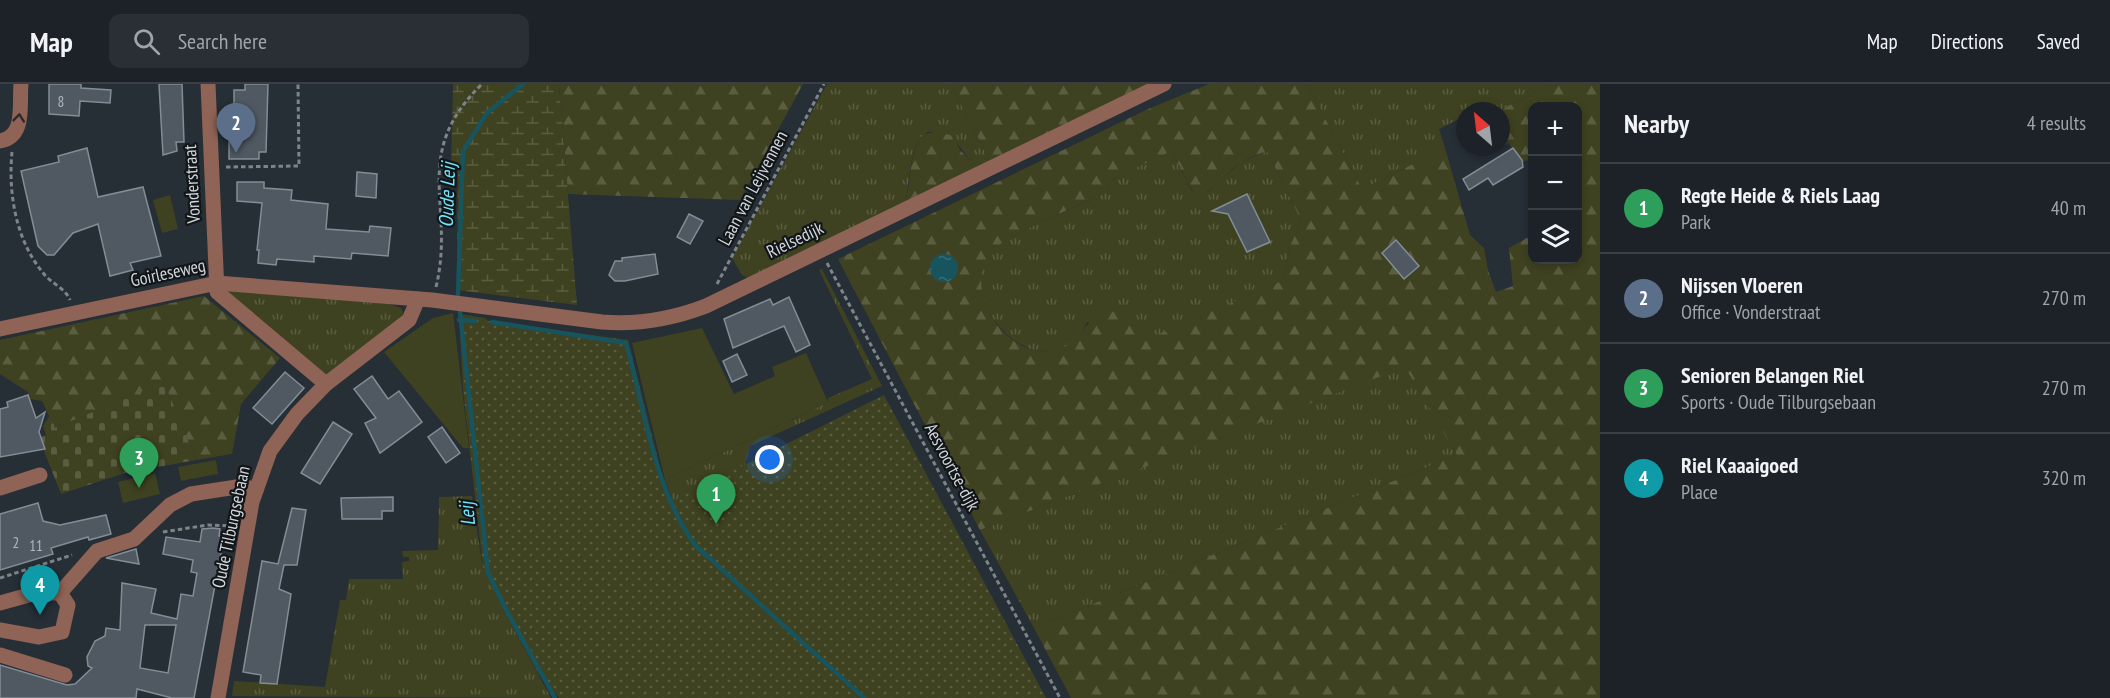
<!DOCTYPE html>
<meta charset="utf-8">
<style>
:root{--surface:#1c2228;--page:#292f34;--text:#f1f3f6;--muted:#a0a4a8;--line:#3a3f45;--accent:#0b8043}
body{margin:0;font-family:"PT Sans Narrow",sans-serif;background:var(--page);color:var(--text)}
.controls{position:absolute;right:18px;top:18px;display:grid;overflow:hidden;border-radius:12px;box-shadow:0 3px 9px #0003}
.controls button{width:54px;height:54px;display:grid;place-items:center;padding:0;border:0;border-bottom:2px solid var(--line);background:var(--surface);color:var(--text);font:30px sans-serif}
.compass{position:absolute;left:1456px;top:18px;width:54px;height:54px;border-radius:50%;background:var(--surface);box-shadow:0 3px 9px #0003;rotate:332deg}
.you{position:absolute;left:770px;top:376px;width:21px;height:21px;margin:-15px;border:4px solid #fff;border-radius:50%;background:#1a73e8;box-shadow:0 0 0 9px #1a73e833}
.badge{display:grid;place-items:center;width:39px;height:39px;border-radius:50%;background:var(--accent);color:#fff;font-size:20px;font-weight:700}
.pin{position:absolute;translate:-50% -50px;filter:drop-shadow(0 2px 3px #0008)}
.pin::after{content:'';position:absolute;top:32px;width:21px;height:18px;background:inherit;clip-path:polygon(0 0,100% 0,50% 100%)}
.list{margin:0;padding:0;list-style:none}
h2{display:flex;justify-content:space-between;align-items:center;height:78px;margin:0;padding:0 24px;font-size:26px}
h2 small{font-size:20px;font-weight:400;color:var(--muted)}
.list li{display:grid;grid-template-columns:39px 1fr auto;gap:18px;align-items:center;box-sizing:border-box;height:90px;padding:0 24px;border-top:2px solid var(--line)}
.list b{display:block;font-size:22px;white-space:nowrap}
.list p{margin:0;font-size:20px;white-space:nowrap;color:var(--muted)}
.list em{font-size:20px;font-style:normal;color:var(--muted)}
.icon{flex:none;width:33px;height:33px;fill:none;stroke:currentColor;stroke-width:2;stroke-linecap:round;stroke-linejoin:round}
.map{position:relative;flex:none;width:1600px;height:614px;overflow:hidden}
header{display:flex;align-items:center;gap:36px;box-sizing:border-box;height:84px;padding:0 30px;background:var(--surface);border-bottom:2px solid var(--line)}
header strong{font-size:28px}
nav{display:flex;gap:33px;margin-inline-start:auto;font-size:21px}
.search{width:420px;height:54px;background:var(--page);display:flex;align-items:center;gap:15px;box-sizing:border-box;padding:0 21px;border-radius:12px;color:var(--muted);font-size:22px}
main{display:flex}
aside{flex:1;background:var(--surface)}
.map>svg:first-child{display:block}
.grass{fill:url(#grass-tufts)}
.forest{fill:url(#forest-firs);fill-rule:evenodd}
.wetland{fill:url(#wetland-marsh)}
.cemetery{fill:url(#cemetery-stones)}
.park{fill:url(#park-dots)}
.garden{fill:#3f4220}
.water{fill:url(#water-ripples)}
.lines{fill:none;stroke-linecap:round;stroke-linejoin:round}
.stream{stroke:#17545d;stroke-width:4.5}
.building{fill:#505962;stroke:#838d96;stroke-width:1.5;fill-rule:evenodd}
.path{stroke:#7d848a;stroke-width:3;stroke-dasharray:4.5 3;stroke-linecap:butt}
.minor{stroke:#8f6355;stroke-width:15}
.oneway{stroke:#312928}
.labels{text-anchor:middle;stroke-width:4.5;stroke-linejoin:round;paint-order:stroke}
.number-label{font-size:15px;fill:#b1b7bd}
.street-label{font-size:18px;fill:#d1d6db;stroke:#121619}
.water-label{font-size:20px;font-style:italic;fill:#73e5f9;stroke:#121619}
</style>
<header>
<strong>Map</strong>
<div class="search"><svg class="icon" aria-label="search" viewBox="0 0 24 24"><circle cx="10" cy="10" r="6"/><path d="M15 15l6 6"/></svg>Search here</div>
<nav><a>Map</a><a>Directions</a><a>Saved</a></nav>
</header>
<main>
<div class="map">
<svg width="1600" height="614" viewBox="0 0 1600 614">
<defs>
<pattern id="grass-tufts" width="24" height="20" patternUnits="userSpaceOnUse" patternTransform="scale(1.5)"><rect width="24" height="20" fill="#3f4220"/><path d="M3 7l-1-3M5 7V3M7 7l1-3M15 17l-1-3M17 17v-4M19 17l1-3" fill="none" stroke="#5a5d40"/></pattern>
<pattern id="forest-firs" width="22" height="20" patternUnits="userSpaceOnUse" patternTransform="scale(1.5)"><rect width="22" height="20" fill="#3f4220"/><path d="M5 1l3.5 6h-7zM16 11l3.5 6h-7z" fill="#5a5d40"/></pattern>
<pattern id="wetland-marsh" width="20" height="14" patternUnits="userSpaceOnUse" patternTransform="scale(1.5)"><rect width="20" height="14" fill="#3f4220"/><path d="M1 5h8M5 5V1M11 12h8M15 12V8" fill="none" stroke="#5a5d40"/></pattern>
<pattern id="cemetery-stones" width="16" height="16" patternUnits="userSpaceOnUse" patternTransform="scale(1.5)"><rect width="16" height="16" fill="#3f4220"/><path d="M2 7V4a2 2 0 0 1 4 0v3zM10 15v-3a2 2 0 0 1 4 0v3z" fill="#5a5d40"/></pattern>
<pattern id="park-dots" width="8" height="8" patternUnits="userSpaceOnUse" patternTransform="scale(1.5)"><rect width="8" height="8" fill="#3f4220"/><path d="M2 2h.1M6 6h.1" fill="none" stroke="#5a5d40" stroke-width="1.8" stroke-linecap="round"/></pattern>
<pattern id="water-ripples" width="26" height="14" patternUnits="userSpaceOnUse" patternTransform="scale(1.5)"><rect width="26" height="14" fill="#17545d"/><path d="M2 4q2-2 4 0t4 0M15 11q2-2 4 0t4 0" fill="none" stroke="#386c74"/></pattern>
</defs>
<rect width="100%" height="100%" fill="#262e36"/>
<!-- grass -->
<g class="grass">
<path d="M827 0H951L990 77 977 83C959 67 956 45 928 48 908 59 911 97 905 118L748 194 742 191 732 174Z"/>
<polygon points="1307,0 1551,0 1498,27 1465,27 1465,32 1439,45 1445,64 1367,103 1361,103"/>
<path d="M1267 67 1300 134 1299 142 1290 162 1284 196 1150 255 1087 238C1052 318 946 219 991 167 1006 151 1081 121 1105 109L1114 94 1167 68 1174 71 1193 109 1209 107 1241 78Z"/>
<polygon points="822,185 882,302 750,362 741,398 673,417 665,396 828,318 828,314 872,295 819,186"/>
<polygon points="228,206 389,220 401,224 403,228 402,233 326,290 226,208"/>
<polygon points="1406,282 1457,371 1034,544 980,446"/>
<polygon points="472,412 482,479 504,527 551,614 232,612 234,597 325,603 340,516 346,516 349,495 403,495 402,478 409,477 409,473 403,473 402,467 438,466 439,413"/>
</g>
<!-- forest -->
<g class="forest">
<polygon points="559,0 803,0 740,116 568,110"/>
<polygon points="951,0 1151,0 990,77"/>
<path d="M1209 0H1307L1361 103H1367L1445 64 1470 151 1484 164 1488 186 1496 208 1513 202 1509 164 1532 151V176H1578V22H1532V77L1531 74 1520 80 1509 59 1501 63V27H1498L1551 0H1600V614H1071L1034 544 1457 371 1405 283 980 446 838 175 1148 25ZM1267 67 1300 134 1299 142 1290 162 1284 196 1150 254 1145 253 1124 229C1084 220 1089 257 1057 266 1017 277 975 228 982 189 983 182 986 174 991 168 1004 152 1082 120 1105 109L1114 94 1167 69 1174 71 1194 110C1213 112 1225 89 1240 79 1248 74 1258 70 1267 67Z"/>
<path d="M936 47 953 52 960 66 977 83 905 118C912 96 908 70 923 51Z"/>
<polygon points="204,212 280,274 241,320 232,370 196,376 164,299 55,344 42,317 30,315 28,308 0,290 0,256"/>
</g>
<!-- wetland -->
<polygon class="wetland" points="453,0 559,0 577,221 457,206 458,85 451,85"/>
<!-- cemetery -->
<polygon class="cemetery" points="164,298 196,376 125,389 61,410 39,354 46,351 43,342 50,331 48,324 55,344"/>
<!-- park -->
<polygon class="park" points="459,230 485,234 488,237 628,256 669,419 884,311 1046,614 559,614 538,589 504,527 483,483 463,306"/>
<!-- garden -->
<g class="garden">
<polygon points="170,111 178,145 162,149 153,116"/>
<polygon points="453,229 469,364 463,364 384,268 433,234"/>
<polygon points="702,244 734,310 775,292 772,283 806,269 828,318 665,396 632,259"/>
<polygon points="216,376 218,390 181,397 178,383"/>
<polygon points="155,389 160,410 123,419 118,398"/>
</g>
<!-- water -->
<circle class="water" cx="944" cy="184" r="14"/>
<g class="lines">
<!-- stream -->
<g class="stream">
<polyline points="458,210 463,67 487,29 523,0"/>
<polyline points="460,228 488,488 503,520 555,614"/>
<polyline points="459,236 475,237"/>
<path d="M492 238 626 259C645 326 654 406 696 462L864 614"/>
</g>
</g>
<!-- building -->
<g class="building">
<polygon points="49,0 81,0 81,4 111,6 110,19 80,17 79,32 49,30"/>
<polygon points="159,0 182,0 184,58 176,58 177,67 163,71"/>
<polygon points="245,0 268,0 266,68 259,68 259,75 229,75 229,34 234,34 234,6 245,6"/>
<polygon points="87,64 98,113 143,103 161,172 130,179 133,186 110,192 98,140 73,149 54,171 47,171 38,162 21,87 59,78 58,72"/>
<polygon points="1513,64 1522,76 1523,83 1493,101 1488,94 1469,106 1463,95"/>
<polygon points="357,88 377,90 376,114 356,112"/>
<polygon points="237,98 264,98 264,104 292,106 291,116 328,120 326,145 369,148 370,142 391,144 388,172 352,169 351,175 314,172 314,178 277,175 276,181 258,179 259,166 257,166 262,119 237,117"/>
<polygon points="1247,110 1270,158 1247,168 1228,130 1212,127"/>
<polygon points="689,130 703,137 690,160 677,153"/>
<polygon points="1396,156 1419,182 1404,195 1382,169"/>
<polygon points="655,170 658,190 625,197 615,197 609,191 615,177 622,177 622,174"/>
<polygon points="789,213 810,261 796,268 784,242 733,264 724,235 770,215 773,221"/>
<polygon points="737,270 747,291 732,298 723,277"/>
<polygon points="285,288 304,304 272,340 253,324"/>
<polygon points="372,292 388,315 399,307 422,338 380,369 365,339 376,334 354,305"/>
<polygon points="28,311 36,334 45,328 39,348 45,365 0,373 0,325 8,323 7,318"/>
<polygon points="333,338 352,350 320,400 301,389"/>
<polygon points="442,343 460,369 446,379 428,353"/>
<polygon points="393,413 393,427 382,427 382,435 342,435 341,414"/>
<polygon points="38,419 43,437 60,441 106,431 111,450 89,456 88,453 51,464 53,470 0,486 0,430"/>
<polygon points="292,424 306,426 297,481 284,481 279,505 291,510 277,600 260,599 261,591 243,588 262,477 278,480"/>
<path d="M213 444 220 445 219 452 224 453 194 614H172L137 605 136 614H0V581L67 601 75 600 92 584 88 582 87 573 95 557 105 552 106 544 120 546 122 499 156 505 151 529 177 535 181 510 193 512 197 489 191 488 193 476 163 470 166 453 200 458 202 445ZM145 541H176L168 589 140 584Z"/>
<polygon points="136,465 139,480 106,474"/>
</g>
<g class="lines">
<!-- path -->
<g class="path">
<path d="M12 68C8 110 16 157 44 190 51 199 66 205 70 216"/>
<polyline points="226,83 299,82 298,0"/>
<polyline points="827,179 1060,614"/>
<polyline points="717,200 824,0"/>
<path d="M436 203C456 121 409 71 482 0"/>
<polyline points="163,448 208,441 234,442"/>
<polyline points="0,494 72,471"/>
</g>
<!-- minor -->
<g class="minor">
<polyline points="208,0 217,208 326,300"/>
<path d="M0 57C26 52 19 22 21 0"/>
<path d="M0 245 217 199 432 216 602 238C639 241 672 235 706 222L1164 0"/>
<polyline points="0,404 40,391"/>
<polyline points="0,519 36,509 60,509 97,467 134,455 170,421 191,410 243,402 256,406"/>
<polyline points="0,546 39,553 62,548 68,521 60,509"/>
<polyline points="0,571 65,591"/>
<polyline points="218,614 252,418 270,367 297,330 326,300 409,236 418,215"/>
</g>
</g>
<!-- one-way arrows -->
<defs><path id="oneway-chevron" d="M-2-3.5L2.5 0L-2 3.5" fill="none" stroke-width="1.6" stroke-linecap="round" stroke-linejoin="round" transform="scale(1.5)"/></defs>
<use class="oneway" href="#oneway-chevron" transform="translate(19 34) rotate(-84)"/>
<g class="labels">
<!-- number labels -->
<g class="number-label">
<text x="61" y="23">8</text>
<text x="16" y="464">2</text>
<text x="36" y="467">11</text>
</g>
<!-- street labels -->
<g class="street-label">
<text transform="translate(192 100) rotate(-93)" y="6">Vonderstraat</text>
<text transform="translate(753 104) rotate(-62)" y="6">Laan van Leijvennen</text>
<text transform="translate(795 156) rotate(-26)" y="6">Rielsedijk</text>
<text transform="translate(168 189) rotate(-12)" y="6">Goirleseweg</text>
<text transform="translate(952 383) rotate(62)" y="6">Aesvoortse-dijk</text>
<text transform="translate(231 443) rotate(-78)" y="6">Oude Tilburgsebaan</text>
</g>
<!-- water labels -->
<g class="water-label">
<text transform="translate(447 111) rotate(-88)" y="7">Oude Leij</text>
<text transform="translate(467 430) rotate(-96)" y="7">Leij</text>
</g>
</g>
</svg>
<div class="controls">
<button>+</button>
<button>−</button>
<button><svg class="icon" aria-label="layers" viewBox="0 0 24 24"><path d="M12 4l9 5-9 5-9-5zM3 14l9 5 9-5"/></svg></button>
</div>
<svg class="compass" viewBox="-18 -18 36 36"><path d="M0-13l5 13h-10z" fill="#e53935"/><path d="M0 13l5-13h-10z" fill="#a0a4a8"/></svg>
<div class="you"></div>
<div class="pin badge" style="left:716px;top:440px;background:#2e9e5b">1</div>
<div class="pin badge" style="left:236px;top:69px;background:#5c6f8a">2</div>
<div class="pin badge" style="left:139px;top:404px;background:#2e9e5b">3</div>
<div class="pin badge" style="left:40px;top:531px;background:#0f9aa8">4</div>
</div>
<aside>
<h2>Nearby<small>4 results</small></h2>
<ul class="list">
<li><span class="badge" style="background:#2e9e5b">1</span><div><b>Regte Heide &amp; Riels Laag</b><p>Park</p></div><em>40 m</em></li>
<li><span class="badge" style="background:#5c6f8a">2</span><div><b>Nijssen Vloeren</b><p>Office · Vonderstraat</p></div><em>270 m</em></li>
<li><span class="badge" style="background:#2e9e5b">3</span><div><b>Senioren Belangen Riel</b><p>Sports · Oude Tilburgsebaan</p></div><em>270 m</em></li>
<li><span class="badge" style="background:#0f9aa8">4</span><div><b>Riel Kaaaigoed</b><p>Place</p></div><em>320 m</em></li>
</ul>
</aside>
</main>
